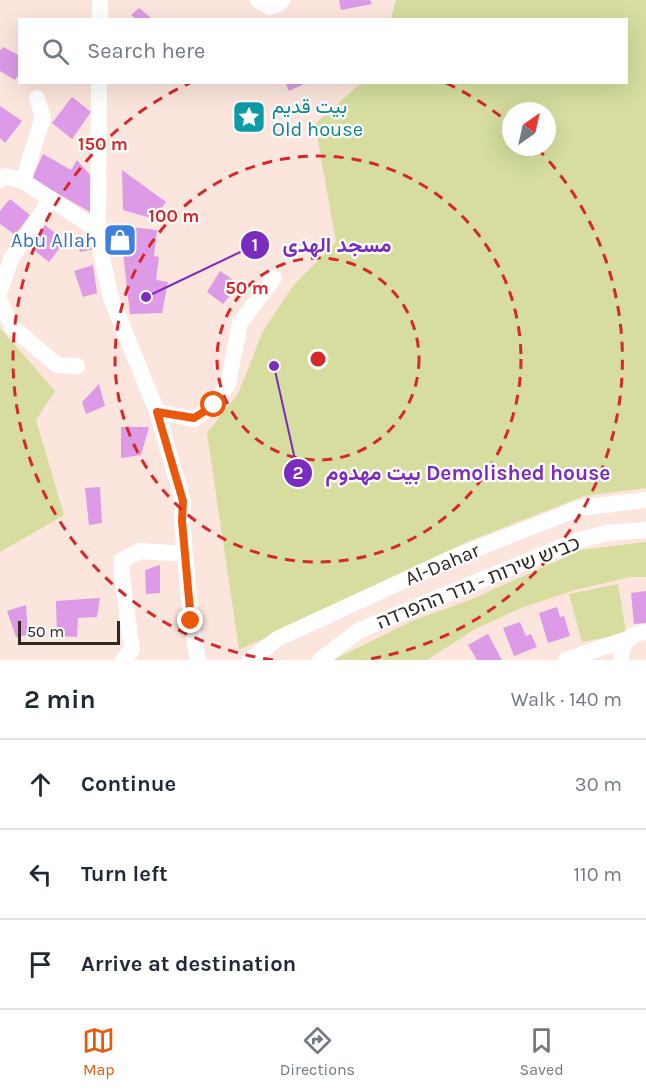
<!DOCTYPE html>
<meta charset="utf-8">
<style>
:root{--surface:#fff;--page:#f6f6f7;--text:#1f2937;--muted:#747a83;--line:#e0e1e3;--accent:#ea580c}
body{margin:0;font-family:Karla,Vazirmatn,"Noto Sans Hebrew",sans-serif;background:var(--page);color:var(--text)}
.compass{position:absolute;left:502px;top:102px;width:54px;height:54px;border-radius:50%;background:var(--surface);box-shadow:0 6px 24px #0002;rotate:34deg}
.scale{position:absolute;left:18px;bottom:15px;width:102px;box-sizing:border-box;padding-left:6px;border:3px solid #312723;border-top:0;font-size:16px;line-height:21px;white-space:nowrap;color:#312723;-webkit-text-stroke:4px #fff;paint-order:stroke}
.stop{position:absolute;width:18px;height:18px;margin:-14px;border:4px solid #ea580c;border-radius:50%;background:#fff}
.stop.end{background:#ea580c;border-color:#fff;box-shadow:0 2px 6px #0008}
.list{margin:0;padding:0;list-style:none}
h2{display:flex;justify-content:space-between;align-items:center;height:78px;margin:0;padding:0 24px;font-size:26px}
h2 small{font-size:20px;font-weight:400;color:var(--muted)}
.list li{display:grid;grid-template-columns:39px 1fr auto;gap:18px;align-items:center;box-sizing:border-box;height:90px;padding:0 24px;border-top:2px solid var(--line)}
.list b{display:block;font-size:22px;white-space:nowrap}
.list em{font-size:20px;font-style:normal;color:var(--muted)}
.icon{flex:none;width:33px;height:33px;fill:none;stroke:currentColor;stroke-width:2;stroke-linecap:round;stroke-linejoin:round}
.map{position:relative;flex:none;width:646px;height:660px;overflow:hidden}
.search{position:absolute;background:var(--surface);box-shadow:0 6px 24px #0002;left:18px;right:18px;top:18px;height:66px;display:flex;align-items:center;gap:15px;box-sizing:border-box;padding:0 21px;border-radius:0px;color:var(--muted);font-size:22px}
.sheet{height:348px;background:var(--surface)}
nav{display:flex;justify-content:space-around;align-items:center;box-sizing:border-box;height:84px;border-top:2px solid var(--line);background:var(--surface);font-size:16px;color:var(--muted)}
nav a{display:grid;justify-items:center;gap:3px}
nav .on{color:var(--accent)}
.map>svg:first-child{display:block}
.green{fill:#d6dd9f;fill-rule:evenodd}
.building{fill:#dc9ae7}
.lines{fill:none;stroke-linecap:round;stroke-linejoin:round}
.minor{stroke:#fff;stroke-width:16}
.route{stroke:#ea580c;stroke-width:8}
.ring{fill:none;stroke:#d62828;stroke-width:3;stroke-dasharray:10 8}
.labels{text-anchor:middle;stroke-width:4.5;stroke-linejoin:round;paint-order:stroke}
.culture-label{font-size:20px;fill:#0d838f;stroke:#fff;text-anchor:start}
.shop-label{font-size:20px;fill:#366cbe;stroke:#fff;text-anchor:end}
.street-label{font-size:20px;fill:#312723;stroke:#fff}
.centre{fill:#d62828;stroke:#fff;stroke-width:3}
.ring-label{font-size:18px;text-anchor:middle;font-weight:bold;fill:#d62828;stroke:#fff;stroke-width:4.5;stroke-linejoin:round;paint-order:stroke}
.leader{fill:none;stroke:#7b2cbf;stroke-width:2}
.callout-dot{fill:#7b2cbf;stroke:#fff;stroke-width:2}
.mark-label{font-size:18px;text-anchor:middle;font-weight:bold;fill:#fff}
.callout-label{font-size:21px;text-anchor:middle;font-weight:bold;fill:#7b2cbf;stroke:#fff;stroke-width:4.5;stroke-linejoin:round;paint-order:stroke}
</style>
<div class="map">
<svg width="646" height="660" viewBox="0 0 646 660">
<rect width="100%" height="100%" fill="#fbe5dc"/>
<!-- green -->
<g class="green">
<path d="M396 0H646V488L584 496 469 541 239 650 207 433 238 394 263 331 293 286 336 242 315 124 361 83 626 82V20L391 19ZM511 111H547V147H511Z"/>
<polygon points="0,328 55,391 36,420 64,515 0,552"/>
<polygon points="646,542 646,577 630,577 575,590 521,608 475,629 427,660 333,660 412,621 470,600 581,550"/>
<polygon points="618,584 626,633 582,642 569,594"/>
</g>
<!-- building -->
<g class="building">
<polygon points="339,0 370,0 372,4 341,10"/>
<polygon points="139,8 150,17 147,20 137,20 131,15"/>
<polygon points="3,47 20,56 20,73 15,80 0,71 0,51"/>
<polygon points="285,82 308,82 289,91"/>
<polygon points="72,97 91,112 72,139 52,123"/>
<polygon points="0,106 22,121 5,143 0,138"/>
<polygon points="43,154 71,170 77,160 91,176 90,212 32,179"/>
<polygon points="122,170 166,202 154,219 123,210"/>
<polygon points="10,199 30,215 15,235 0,224 0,211"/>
<polygon points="45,225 65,241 49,262 30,247"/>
<polygon points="120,226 157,230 154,256 159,257 156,280 168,282 162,313 130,314"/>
<polygon points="89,231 95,249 80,252 77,245"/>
<polygon points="93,265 97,293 83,297 74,271"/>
<polygon points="220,271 239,284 223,304 207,292"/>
<polygon points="99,384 105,406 86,414 82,402"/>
<polygon points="121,427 149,427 141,455 121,458"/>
<polygon points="100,487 102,523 89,525 85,488"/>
<polygon points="160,565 160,593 146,594 145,570"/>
<polygon points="646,591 646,623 634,624 631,593"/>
<polygon points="100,598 97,617 78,618 77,637 57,636 56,601"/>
<polygon points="26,605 28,635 16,637 7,611"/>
<polygon points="557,607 560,617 564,616 570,636 548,643 539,613"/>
<polygon points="520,622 526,636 531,634 537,647 514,656 503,628"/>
<polygon points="488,634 502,660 477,660 468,645"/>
</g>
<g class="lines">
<!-- minor -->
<g class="minor">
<polyline points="258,0 270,7 279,4 282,0"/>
<polyline points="100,20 100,0"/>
<polyline points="99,82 98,239 111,298 157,412 183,501 182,521 191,621 198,660"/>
<polyline points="37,98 43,117 23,181 98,230"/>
<polyline points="0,180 5,176 23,181"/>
<polyline points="0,291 11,259 51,199"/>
<polyline points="0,301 12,327 57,365 77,366"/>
<polyline points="157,412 194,419 214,405 228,384 240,323 274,278"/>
<polyline points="123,660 132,650 122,577 122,560 140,551 185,554"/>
<polyline points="250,660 277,639 450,559 580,508 646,500"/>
<polyline points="320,660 360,630 576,541 607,533 646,530"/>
<polyline points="566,660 627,639"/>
<path d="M621 660C621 643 629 634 646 632"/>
</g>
</g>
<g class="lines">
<!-- route -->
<polyline class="route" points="191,621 182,521 183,501 157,412 194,418 214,405"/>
</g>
<!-- distance rings -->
<g class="ring">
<circle cx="318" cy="359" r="101"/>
<circle cx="318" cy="359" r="203"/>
<path d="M273 660A304 304 0 0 1 190 83M446 83A304 304 0 0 1 509 123M537 148A304 304 0 0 1 363 660"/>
</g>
<!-- icons -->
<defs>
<symbol id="sight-square" viewBox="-11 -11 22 22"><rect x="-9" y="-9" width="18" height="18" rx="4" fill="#0f9aa8" stroke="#fff"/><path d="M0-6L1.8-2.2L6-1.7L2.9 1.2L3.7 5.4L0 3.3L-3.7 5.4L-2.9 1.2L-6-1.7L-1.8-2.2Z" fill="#fff"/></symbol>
<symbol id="shop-square" viewBox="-11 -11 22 22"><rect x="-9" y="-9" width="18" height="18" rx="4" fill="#3f7fe0" stroke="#fff"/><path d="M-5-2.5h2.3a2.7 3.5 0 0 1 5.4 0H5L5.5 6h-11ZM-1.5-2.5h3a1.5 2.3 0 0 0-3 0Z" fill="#fff"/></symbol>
</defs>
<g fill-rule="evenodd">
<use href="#sight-square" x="230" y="98" width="38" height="38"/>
<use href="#shop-square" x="101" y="221" width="38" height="38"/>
</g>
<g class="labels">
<!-- culture labels -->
<g class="culture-label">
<text x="272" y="113">بيت قديم<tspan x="272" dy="23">Old house</tspan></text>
</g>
<!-- shop labels -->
<g class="shop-label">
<text x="97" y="247">Abu Allah</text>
</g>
<!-- street labels -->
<g class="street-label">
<text transform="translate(442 564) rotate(-23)" y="7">Al-Dahar</text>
<text transform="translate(478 582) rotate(-22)" y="7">כביש שירות - גדר ההפרדה</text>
</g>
</g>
<circle cx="318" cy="359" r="9" class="centre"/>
<g class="ring-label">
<text x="103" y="150">150 m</text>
<text x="174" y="222">100 m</text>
<text x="247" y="294">50 m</text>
</g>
<!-- callouts -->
<path class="leader" d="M146 297L255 245M274 366L298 473"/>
<g class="callout-dot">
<circle cx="146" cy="297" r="6"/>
<circle cx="274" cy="366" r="6"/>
<circle cx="255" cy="245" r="15"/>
<circle cx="298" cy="473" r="15"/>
</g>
<g class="mark-label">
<text x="255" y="251">1</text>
<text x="298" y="479">2</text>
</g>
<g class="callout-label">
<text x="337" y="252">مسجد الهدى</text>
<text x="468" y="480">بيت مهدوم Demolished house</text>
</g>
</svg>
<svg class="compass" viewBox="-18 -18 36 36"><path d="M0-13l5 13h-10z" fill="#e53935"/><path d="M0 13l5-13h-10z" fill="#747a83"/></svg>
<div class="scale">50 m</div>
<div class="stop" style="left:214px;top:405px"></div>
<div class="stop end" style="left:191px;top:621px"></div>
<div class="search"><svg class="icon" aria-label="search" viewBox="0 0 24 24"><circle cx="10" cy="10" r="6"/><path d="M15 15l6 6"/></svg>Search here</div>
</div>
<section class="sheet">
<h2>2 min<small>Walk · 140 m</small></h2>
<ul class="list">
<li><svg class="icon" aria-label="ahead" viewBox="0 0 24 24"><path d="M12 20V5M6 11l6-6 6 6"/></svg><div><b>Continue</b></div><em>30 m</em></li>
<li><svg class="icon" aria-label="left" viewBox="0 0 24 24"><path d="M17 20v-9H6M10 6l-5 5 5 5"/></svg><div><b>Turn left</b></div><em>110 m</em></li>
<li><svg class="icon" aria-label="arrive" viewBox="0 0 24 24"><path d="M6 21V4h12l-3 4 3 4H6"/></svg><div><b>Arrive at destination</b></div></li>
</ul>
</section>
<nav>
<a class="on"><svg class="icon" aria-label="map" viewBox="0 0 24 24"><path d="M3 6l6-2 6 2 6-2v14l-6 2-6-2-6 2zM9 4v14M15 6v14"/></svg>Map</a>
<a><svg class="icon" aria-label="directions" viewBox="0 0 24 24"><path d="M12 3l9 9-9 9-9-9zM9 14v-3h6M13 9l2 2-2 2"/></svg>Directions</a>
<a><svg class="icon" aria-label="saved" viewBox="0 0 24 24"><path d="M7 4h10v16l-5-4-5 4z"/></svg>Saved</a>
</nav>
